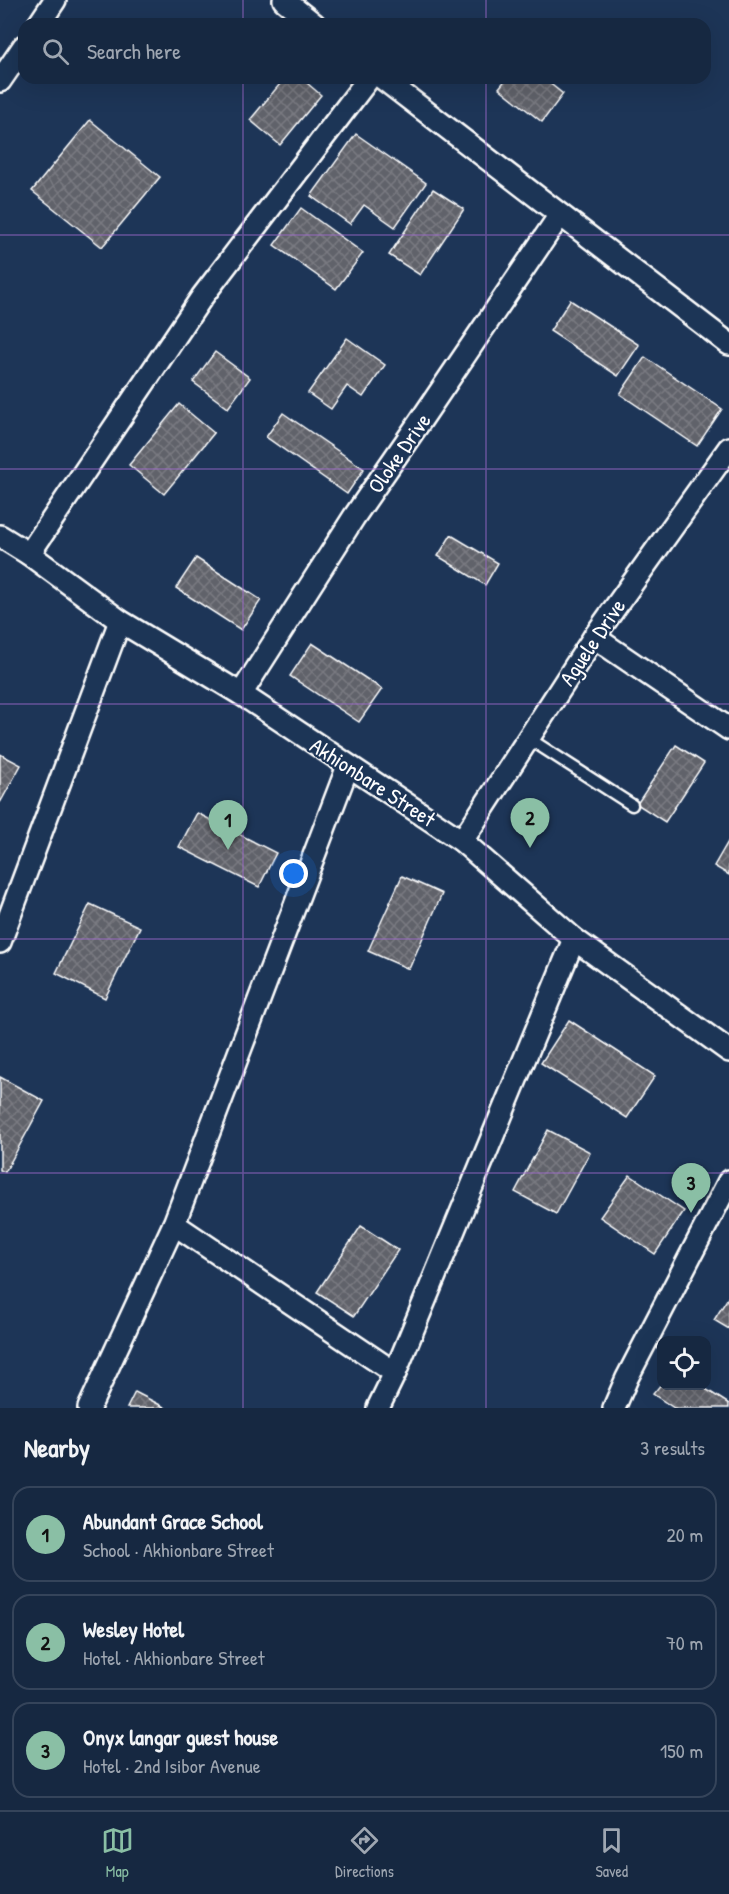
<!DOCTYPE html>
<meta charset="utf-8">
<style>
:root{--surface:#162841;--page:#1f3048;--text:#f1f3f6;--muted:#9ea6b1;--line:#35445a;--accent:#8abfa5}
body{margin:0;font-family:"Patrick Hand",sans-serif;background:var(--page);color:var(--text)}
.controls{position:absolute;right:18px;bottom:18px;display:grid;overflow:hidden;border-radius:12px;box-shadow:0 6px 24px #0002}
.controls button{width:54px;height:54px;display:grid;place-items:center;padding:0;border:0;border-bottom:2px solid var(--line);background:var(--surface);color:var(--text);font:30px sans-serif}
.you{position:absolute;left:294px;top:874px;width:21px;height:21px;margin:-15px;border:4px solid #fff;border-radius:50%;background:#1a73e8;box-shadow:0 0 0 9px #1a73e833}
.badge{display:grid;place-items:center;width:39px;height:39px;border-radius:50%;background:var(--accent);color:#111;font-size:20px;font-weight:700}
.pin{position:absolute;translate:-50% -50px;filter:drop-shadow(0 2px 3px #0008)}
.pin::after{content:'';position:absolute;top:32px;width:21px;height:18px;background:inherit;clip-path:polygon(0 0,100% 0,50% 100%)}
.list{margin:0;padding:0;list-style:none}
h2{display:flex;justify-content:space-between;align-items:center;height:78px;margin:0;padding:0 24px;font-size:26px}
h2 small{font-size:20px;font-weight:400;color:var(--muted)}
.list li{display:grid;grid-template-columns:39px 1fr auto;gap:18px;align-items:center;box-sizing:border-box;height:96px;margin:0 12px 12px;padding:0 12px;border:2px solid var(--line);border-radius:18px}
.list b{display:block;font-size:22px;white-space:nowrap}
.list p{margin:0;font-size:20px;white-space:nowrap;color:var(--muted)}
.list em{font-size:20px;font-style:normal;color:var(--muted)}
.icon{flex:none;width:33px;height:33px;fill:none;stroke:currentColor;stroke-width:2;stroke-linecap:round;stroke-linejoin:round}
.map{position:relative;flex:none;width:729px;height:1408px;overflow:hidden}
.search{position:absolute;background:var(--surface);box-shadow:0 6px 24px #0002;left:18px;right:18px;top:18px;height:66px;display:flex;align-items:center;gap:15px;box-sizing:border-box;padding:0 21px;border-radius:18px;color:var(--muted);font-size:22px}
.sheet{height:402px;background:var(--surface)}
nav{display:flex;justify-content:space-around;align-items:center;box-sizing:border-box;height:84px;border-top:2px solid var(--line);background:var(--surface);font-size:16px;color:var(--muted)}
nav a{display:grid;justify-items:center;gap:3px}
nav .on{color:var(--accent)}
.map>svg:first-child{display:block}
.building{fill:url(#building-cross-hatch);stroke:#fff;stroke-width:1.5}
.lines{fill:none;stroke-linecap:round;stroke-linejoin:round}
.lane-casing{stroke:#fff;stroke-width:15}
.street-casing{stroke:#fff;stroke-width:26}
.lane{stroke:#1d3557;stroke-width:10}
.street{stroke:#1d3557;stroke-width:21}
.grid{fill:none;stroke:#a36bd2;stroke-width:1.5;stroke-opacity:0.55}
.labels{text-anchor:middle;stroke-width:4.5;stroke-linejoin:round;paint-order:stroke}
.street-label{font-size:22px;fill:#fff;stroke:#1d3557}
</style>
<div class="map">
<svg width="729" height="1408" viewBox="0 0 729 1408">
<defs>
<pattern id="building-cross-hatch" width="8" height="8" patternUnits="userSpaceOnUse" patternTransform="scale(1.5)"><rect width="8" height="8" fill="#61626b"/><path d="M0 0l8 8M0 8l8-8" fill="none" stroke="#797a81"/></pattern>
</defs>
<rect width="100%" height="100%" fill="#1d3557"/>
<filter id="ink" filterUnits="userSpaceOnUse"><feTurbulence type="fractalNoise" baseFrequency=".0167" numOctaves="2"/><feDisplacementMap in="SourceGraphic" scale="12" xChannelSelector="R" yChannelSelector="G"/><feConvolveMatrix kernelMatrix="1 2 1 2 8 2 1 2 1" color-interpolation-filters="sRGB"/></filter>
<g filter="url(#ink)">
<!-- building -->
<g class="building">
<polygon points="285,78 301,78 321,95 280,145 250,120"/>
<polygon points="507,78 543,78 563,94 542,122 499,88"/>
<polygon points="90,120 160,177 102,247 32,191"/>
<polygon points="356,134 426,183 395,227 364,205 350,224 311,196"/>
<polygon points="433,189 464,209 420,275 389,255"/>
<polygon points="301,208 363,253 336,289 274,245"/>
<polygon points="570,300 639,345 618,376 550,331"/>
<polygon points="347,338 385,365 363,397 347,386 331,409 308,393"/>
<polygon points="215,352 250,378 228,408 193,382"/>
<polygon points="645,357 722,409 697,446 620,394"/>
<polygon points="179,404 214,433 164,494 129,465"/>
<polygon points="283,413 364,469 347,494 266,437"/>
<polygon points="451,535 498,563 485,585 438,556"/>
<polygon points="196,558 261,600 241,630 176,588"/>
<polygon points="312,643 382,689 359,722 290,676"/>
<polygon points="676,745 704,763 665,822 637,804"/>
<polygon points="0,754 21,765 0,803"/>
<polygon points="197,813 276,853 259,887 179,847"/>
<polygon points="729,840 729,875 714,866"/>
<polygon points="402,876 442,894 409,969 368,951"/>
<polygon points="90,904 140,927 105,998 56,973"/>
<polygon points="569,1020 655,1076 627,1118 541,1063"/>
<polygon points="0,1077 44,1101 5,1172 0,1170"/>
<polygon points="548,1130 590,1152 556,1214 515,1192"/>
<polygon points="630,1175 684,1211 655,1254 600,1217"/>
<polygon points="361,1226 398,1250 354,1316 317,1292"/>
<polygon points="729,1296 729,1329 714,1320"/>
<polygon points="662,1383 662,1386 701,1386 729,1404 729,1408 674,1408 653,1394"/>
<polygon points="135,1392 166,1408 127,1408"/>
</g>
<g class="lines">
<defs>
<polyline id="lane" points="528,738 632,805"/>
<g id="street">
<polyline points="284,0 314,24"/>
<polyline points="39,24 55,0"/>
<polyline points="382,78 729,344"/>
<polyline points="0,81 24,46"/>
<polyline points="0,536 29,554 120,621 241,694 462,841 574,939 729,1051"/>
<polyline points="29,554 202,297 369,78"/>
<polyline points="594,637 729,729"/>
<polyline points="241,694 354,517 421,420 560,215"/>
<polyline points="462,841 594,637 729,448"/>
<polyline points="0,942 120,621"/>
<polyline points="174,1224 395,1373"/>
<polyline points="89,1408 174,1224 348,766"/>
<polyline points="378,1408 395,1373 574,939"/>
<polyline points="614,1408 627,1378 729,1181"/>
</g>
</defs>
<!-- lane casing -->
<use href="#lane" class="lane-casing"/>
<!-- street casing -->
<use href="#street" class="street-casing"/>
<!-- lane -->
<use href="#lane" class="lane"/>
<!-- street -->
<use href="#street" class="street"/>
</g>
</g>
<!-- grid -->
<path class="grid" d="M243 0V24M486 0V24M243 78V1408M486 78V1408M0 235H729M0 469H729M0 704H729M0 939H729M0 1173H729"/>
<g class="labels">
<!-- street labels -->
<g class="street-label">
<text transform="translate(399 453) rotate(-55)" y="8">Oloke Drive</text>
<text transform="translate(592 642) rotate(-56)" y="8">Aguele Drive</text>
<text transform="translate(373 782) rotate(33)" y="8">Akhionbare Street</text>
</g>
</g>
</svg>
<div class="controls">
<button><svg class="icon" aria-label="locate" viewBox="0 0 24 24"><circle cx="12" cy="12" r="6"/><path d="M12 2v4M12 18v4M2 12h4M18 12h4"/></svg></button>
</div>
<div class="you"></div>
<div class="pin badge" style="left:228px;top:850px">1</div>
<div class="pin badge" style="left:530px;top:848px">2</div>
<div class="pin badge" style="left:691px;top:1213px">3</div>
<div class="search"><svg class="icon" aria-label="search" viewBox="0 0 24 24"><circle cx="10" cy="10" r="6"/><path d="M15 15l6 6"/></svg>Search here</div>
</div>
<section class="sheet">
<h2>Nearby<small>3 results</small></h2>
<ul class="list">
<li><span class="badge">1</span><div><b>Abundant Grace School</b><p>School · Akhionbare Street</p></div><em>20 m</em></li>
<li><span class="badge">2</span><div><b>Wesley Hotel</b><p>Hotel · Akhionbare Street</p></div><em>70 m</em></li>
<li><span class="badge">3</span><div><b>Onyx langar guest house</b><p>Hotel · 2nd Isibor Avenue</p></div><em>150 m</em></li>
</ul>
</section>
<nav>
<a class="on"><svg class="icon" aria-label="map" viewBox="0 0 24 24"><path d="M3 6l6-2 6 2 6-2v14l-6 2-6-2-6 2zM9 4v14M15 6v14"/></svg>Map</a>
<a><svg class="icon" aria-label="directions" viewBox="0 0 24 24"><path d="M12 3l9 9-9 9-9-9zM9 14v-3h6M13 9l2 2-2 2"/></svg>Directions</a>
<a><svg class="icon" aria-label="saved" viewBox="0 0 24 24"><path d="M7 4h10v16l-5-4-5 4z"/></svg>Saved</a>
</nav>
